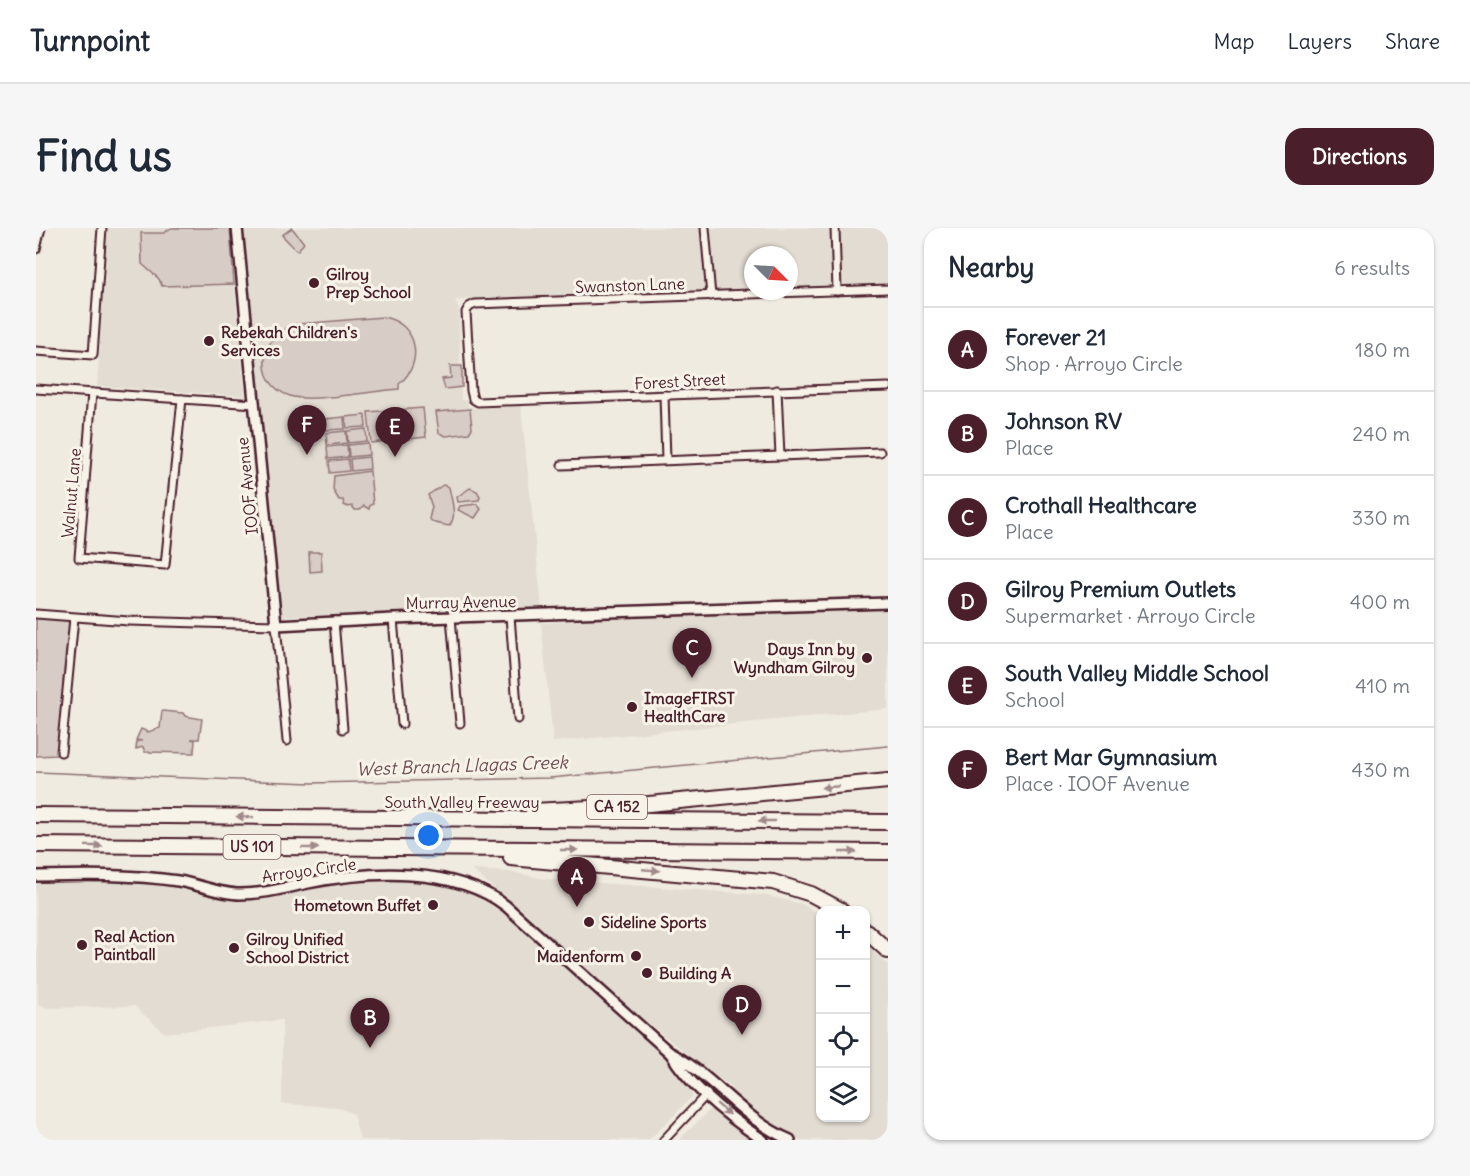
<!DOCTYPE html>
<meta charset="utf-8">
<style>
:root{--surface:#fff;--page:#f6f6f7;--text:#1f2937;--muted:#747a83;--line:#e0e1e3;--accent:#4a1f2b}
body{margin:0;font-family:Delius,sans-serif;background:var(--page);color:var(--text)}
.controls{position:absolute;right:18px;bottom:18px;display:grid;overflow:hidden;border-radius:12px;box-shadow:0 2px 4px #0004}
.controls button{width:54px;height:54px;display:grid;place-items:center;padding:0;border:0;border-bottom:2px solid var(--line);background:var(--surface);color:var(--text);font:30px sans-serif}
.compass{position:absolute;left:708px;top:18px;width:54px;height:54px;border-radius:50%;background:var(--surface);box-shadow:0 2px 4px #0004;rotate:114deg}
.you{position:absolute;left:393px;top:608px;width:21px;height:21px;margin:-15px;border:4px solid #fff;border-radius:50%;background:#1a73e8;box-shadow:0 0 0 9px #1a73e833}
.badge{display:grid;place-items:center;width:39px;height:39px;border-radius:50%;background:var(--accent);color:#fff;font-size:20px;font-weight:700}
.pin{position:absolute;translate:-50% -50px;filter:drop-shadow(0 2px 3px #0008)}
.pin::after{content:'';position:absolute;top:32px;width:21px;height:18px;background:inherit;clip-path:polygon(0 0,100% 0,50% 100%)}
.list{margin:0;padding:0;list-style:none}
h2{display:flex;justify-content:space-between;align-items:center;height:78px;margin:0;padding:0 24px;font-size:26px}
h2 small{font-size:20px;font-weight:400;color:var(--muted)}
.list li{display:grid;grid-template-columns:39px 1fr auto;gap:18px;align-items:center;box-sizing:border-box;height:84px;padding:0 24px;border-top:2px solid var(--line)}
.list b{display:block;font-size:22px;white-space:nowrap}
.list p{margin:0;font-size:20px;white-space:nowrap;color:var(--muted)}
.list em{font-size:20px;font-style:normal;color:var(--muted)}
.icon{flex:none;width:33px;height:33px;fill:none;stroke:currentColor;stroke-width:2;stroke-linecap:round;stroke-linejoin:round}
.map{position:relative;flex:none;width:852px;height:912px;overflow:hidden;border-radius:18px}
header{display:flex;align-items:center;gap:36px;box-sizing:border-box;height:84px;padding:0 30px;background:var(--surface);border-bottom:2px solid var(--line)}
header strong{font-size:28px}
nav{display:flex;gap:33px;margin-inline-start:auto;font-size:21px}
.intro{display:flex;align-items:center;justify-content:space-between;box-sizing:border-box;height:144px;padding:0 36px}
h1{margin:0;font-size:42px}
.button{padding:15px 27px;border-radius:18px;background:var(--accent);color:#fff;font-size:21px;font-weight:700}
main{display:flex;gap:36px;padding:0 36px}
aside{flex:1;background:var(--surface);border-radius:18px;box-shadow:0 2px 4px #0004}
.map>svg:first-child{display:block}
.built{fill:#e3dcd2;fill-rule:evenodd}
.green{fill:#d8cdc6;stroke:#917678;stroke-width:1.5}
.lines{fill:none;stroke-linecap:round;stroke-linejoin:round}
.stream{stroke:#8b6f72;stroke-width:1.5}
.minor-casing{stroke:#4a1f2b;stroke-width:11}
.tertiary-casing{stroke:#4a1f2b;stroke-width:14}
.motorway-casing{stroke:#4a1f2b;stroke-width:18}
.minor{stroke:#f7f3e8;stroke-width:7}
.tertiary{stroke:#f7f3e8;stroke-width:9}
.motorway{stroke:#f7f3e8;stroke-width:14}
.oneway{fill:#a0898a}
.poi-dot{fill:#4a1f2b;stroke:#f7f3e8;stroke-width:2}
.labels{text-anchor:middle;stroke-width:6;stroke-linejoin:round;paint-order:stroke}
.shield{fill:#f7f3e8;stroke:#7e5f64;stroke-width:1.5}
.shield-label{font-size:15px;font-weight:bold;fill:#4a1f2b}
.poi-label{font-size:16px;font-weight:bold;fill:#4a1f2b;stroke:#f7f3e8;text-anchor:start}
.street-label{font-size:16px;fill:#4a1f2b;stroke:#f7f3e8}
.water-label{font-size:18px;font-style:italic;fill:#704e55;stroke:#f7f3e8}
</style>
<header>
<strong>Turnpoint</strong>
<nav><a>Map</a><a>Layers</a><a>Share</a></nav>
</header>
<div class="intro"><h1>Find us</h1><a class="button">Directions</a></div>
<main>
<div class="map">
<svg width="852" height="912" viewBox="0 0 852 912">
<rect width="100%" height="100%" fill="#f0ebe0"/>
<filter id="ink" filterUnits="userSpaceOnUse"><feTurbulence type="fractalNoise" baseFrequency=".0167" numOctaves="2"/><feDisplacementMap in="SourceGraphic" scale="12" xChannelSelector="R" yChannelSelector="G"/><feConvolveMatrix kernelMatrix="1 2 1 2 8 2 1 2 1" color-interpolation-filters="sRGB"/></filter>
<g filter="url(#ink)">
<!-- built -->
<g class="built">
<polygon points="72,0 193,0 209,168 61,158"/>
<path d="M206 0H852V64L560 67 419 72 423 81 425 172H430L433 179 438 180 485 178 506 381 245 388ZM717 27H753V63H717Z"/>
<polygon points="755,379 852,383 852,481 517,514 505,395"/>
<polygon points="436,642 474,644 510,651 728,667 766,676 784,686 784,890 830,890 830,717 852,737 852,912 643,912 696,860 558,754 501,697"/>
<polygon points="385,652 424,658 474,689 652,851 656,869 616,909 610,912 324,912 317,886 301,879 246,876 246,792 129,805 98,778 12,780 2,776 0,653 122,655 203,671 245,667 289,653"/>
</g>
<!-- green -->
<g class="green">
<polygon points="135,0 194,0 198,56 126,58 123,51 106,36 105,5 128,5"/>
<polygon points="256,0 268,15 261,23 246,7"/>
<path d="M347 89C382 95 389 135 363 156V161C337 163 274 175 254 168 215 155 224 102 262 96Z"/>
<polygon points="414,138 426,138 426,159 409,161 406,151 415,150"/>
<polygon points="387,180 390,209 335,215 332,184"/>
<polygon points="434,181 436,200 433,205 410,208 403,205 400,184"/>
<polygon points="329,187 330,199 311,200 309,189"/>
<polygon points="308,189 309,201 290,202 289,191"/>
<polygon points="330,201 331,213 312,215 311,203"/>
<polygon points="310,203 311,215 291,217 290,205"/>
<polygon points="332,215 333,227 313,229 312,217"/>
<polygon points="311,217 312,229 292,231 291,219"/>
<polygon points="333,229 334,241 315,243 314,231"/>
<polygon points="312,231 313,243 294,245 293,233"/>
<polygon points="334,243 337,276 334,277 333,281 328,278 324,282 319,282 316,278 312,279 308,277 307,272 303,272 297,262 298,248"/>
<path d="M407 257 413 259C415 271 422 289 413 298L399 295 393 291 396 279 392 267Z"/>
<polygon points="434,260 441,263 444,268 443,272 422,274 421,269"/>
<polygon points="441,276 445,281 439,290 422,282 424,278"/>
<polygon points="273,324 285,324 286,343 274,344"/>
<polygon points="0,388 36,392 22,527 0,528"/>
<polygon points="126,483 147,485 149,488 166,491 163,511 155,511 159,512 158,525 109,524 107,519 100,521 101,513 106,513 100,512 105,501 112,504 124,500"/>
</g>
<g class="lines">
<!-- stream -->
<polyline class="stream" points="0,544 275,555 514,550 852,518"/>
<defs>
<g id="minor">
<polyline points="669,0 675,68"/>
<polyline points="799,0 801,63"/>
<polyline points="0,21 5,0"/>
<polyline points="852,61 439,76 433,79 430,84 435,163 437,171 442,174 852,159"/>
<polyline points="0,123 57,127 66,0"/>
<polyline points="0,161 219,176"/>
<polyline points="741,162 744,228"/>
<polyline points="56,165 43,330 129,337 146,171"/>
<polyline points="628,167 630,232"/>
<polyline points="526,237 844,224"/>
<polyline points="0,386 93,393 240,397 251,513"/>
<polyline points="474,388 482,491"/>
<polyline points="415,389 424,495"/>
<polyline points="357,391 366,496"/>
<polyline points="298,393 307,501"/>
<polyline points="25,524 38,390"/>
<polyline points="628,912 671,866"/>
</g>
<g id="tertiary">
<polyline points="201,0 240,397 357,391 852,375"/>
<path d="M0 648C48 647 94 646 142 653 162 656 184 666 204 666 228 666 249 660 272 655 333 643 419 638 470 678L633 824C677 847 707 892 754 912"/>
<path d="M635 826C655 860 694 890 727 912"/>
</g>
<g id="motorway">
<polyline points="497,583 592,578 852,553"/>
<polyline points="0,587 852,594"/>
<polyline points="0,617 852,624"/>
<polyline points="475,630 737,654 775,666 805,682"/>
<polyline points="830,703 852,723"/>
</g>
</defs>
<!-- minor casing -->
<use href="#minor" class="minor-casing"/>
<!-- tertiary casing -->
<use href="#tertiary" class="tertiary-casing"/>
<!-- motorway casing -->
<use href="#motorway" class="motorway-casing"/>
<!-- minor -->
<use href="#minor" class="minor"/>
<!-- tertiary -->
<use href="#tertiary" class="tertiary"/>
<!-- motorway -->
<use href="#motorway" class="motorway"/>
</g>
<!-- one-way arrows -->
<defs><path id="oneway-solid" d="M-6-.8H1V-3.2L6.5 0L1 3.2V.8H-6Z" transform="scale(1.5)"/></defs>
<g class="oneway">
<use href="#oneway-solid" transform="translate(794 559) rotate(175)"/>
<use href="#oneway-solid" transform="translate(209 589) rotate(-179)"/>
<use href="#oneway-solid" transform="translate(731 593) rotate(-180)"/>
<use href="#oneway-solid" transform="translate(58 618) rotate(1)"/>
<use href="#oneway-solid" transform="translate(274 620) rotate(1)"/>
<use href="#oneway-solid" transform="translate(533 622)"/>
<use href="#oneway-solid" transform="translate(812 624)"/>
<use href="#oneway-solid" transform="translate(615 642) rotate(5)"/>
<use href="#oneway-solid" transform="translate(687 881) rotate(41)"/>
</g>
</g>
<!-- markers -->
<g class="poi-dot">
<circle cx="278" cy="55" r="6"/>
<circle cx="173" cy="113" r="6"/>
<circle cx="831" cy="430" r="6"/>
<circle cx="596" cy="479" r="6"/>
<circle cx="397" cy="677" r="6"/>
<circle cx="553" cy="694" r="6"/>
<circle cx="46" cy="717" r="6"/>
<circle cx="198" cy="720" r="6"/>
<circle cx="600" cy="728" r="6"/>
<circle cx="611" cy="745" r="6"/>
</g>
<g class="labels">
<!-- shield labels -->
<g class="shield">
<rect x="551" y="567" width="60" height="24" rx="4.5"/>
<rect x="187.5" y="607" width="57" height="24" rx="4.5"/>
</g>
<g class="shield-label">
<text x="581" y="584">CA 152</text>
<text x="216" y="624">US 101</text>
</g>
<!-- poi labels -->
<g class="poi-label">
<text x="290" y="52">Gilroy<tspan x="290" dy="18">Prep School</tspan></text>
<text x="185" y="110">Rebekah Children's<tspan x="185" dy="18">Services</tspan></text>
<text x="819" y="427" text-anchor="end">Days Inn by<tspan x="819" dy="18">Wyndham Gilroy</tspan></text>
<text x="608" y="476">ImageFIRST<tspan x="608" dy="18">HealthCare</tspan></text>
<text x="385" y="683" text-anchor="end">Hometown Buffet</text>
<text x="565" y="700">Sideline Sports</text>
<text x="58" y="714">Real Action<tspan x="58" dy="18">Paintball</tspan></text>
<text x="210" y="717">Gilroy Unified<tspan x="210" dy="18">School District</tspan></text>
<text x="588" y="734" text-anchor="end">Maidenform</text>
<text x="623" y="751">Building A</text>
</g>
<!-- street labels -->
<g class="street-label">
<text transform="translate(594 57) rotate(-2)" y="6">Swanston Lane</text>
<text transform="translate(644 153) rotate(-3)" y="6">Forest Street</text>
<text transform="translate(211 258) rotate(-96)" y="6">IOOF Avenue</text>
<text transform="translate(35 265) rotate(-85)" y="6">Walnut Lane</text>
<text transform="translate(425 374) rotate(-1)" y="6">Murray Avenue</text>
<text x="426" y="580">South Valley Freeway</text>
<text transform="translate(273 642) rotate(-8)" y="6">Arroyo Circle</text>
</g>
<!-- water labels -->
<g class="water-label">
<text transform="translate(426 538) rotate(-2)" y="6">West Branch Llagas Creek</text>
</g>
</g>
</svg>
<div class="controls">
<button>+</button>
<button>−</button>
<button><svg class="icon" aria-label="locate" viewBox="0 0 24 24"><circle cx="12" cy="12" r="6"/><path d="M12 2v4M12 18v4M2 12h4M18 12h4"/></svg></button>
<button><svg class="icon" aria-label="layers" viewBox="0 0 24 24"><path d="M12 4l9 5-9 5-9-5zM3 14l9 5 9-5"/></svg></button>
</div>
<svg class="compass" viewBox="-18 -18 36 36"><path d="M0-13l5 13h-10z" fill="#e53935"/><path d="M0 13l5-13h-10z" fill="#747a83"/></svg>
<div class="you"></div>
<div class="pin badge" style="left:541px;top:679px">A</div>
<div class="pin badge" style="left:334px;top:820px">B</div>
<div class="pin badge" style="left:656px;top:450px">C</div>
<div class="pin badge" style="left:706px;top:807px">D</div>
<div class="pin badge" style="left:359px;top:229px">E</div>
<div class="pin badge" style="left:271px;top:227px">F</div>
</div>
<aside>
<h2>Nearby<small>6 results</small></h2>
<ul class="list">
<li><span class="badge">A</span><div><b>Forever 21</b><p>Shop · Arroyo Circle</p></div><em>180 m</em></li>
<li><span class="badge">B</span><div><b>Johnson RV</b><p>Place</p></div><em>240 m</em></li>
<li><span class="badge">C</span><div><b>Crothall Healthcare</b><p>Place</p></div><em>330 m</em></li>
<li><span class="badge">D</span><div><b>Gilroy Premium Outlets</b><p>Supermarket · Arroyo Circle</p></div><em>400 m</em></li>
<li><span class="badge">E</span><div><b>South Valley Middle School</b><p>School</p></div><em>410 m</em></li>
<li><span class="badge">F</span><div><b>Bert Mar Gymnasium</b><p>Place · IOOF Avenue</p></div><em>430 m</em></li>
</ul>
</aside>
</main>
